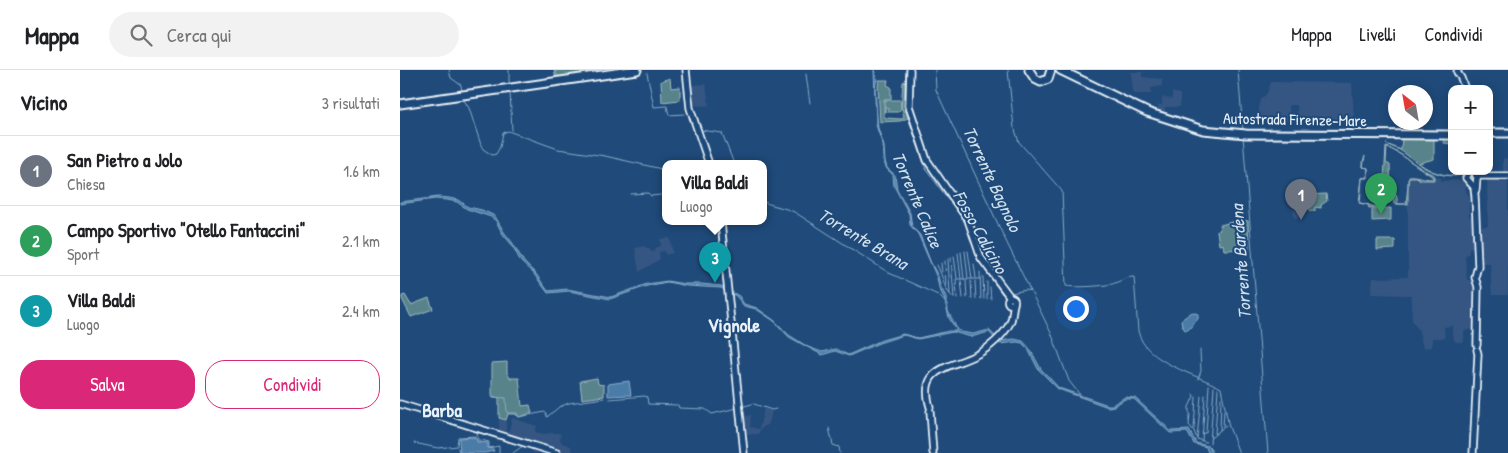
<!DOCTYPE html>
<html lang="it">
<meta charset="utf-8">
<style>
:root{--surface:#fff;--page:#f2f2f2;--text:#202124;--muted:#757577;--line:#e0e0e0;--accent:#db2777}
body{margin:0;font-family:"Patrick Hand",sans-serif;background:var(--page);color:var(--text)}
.controls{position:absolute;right:15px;top:15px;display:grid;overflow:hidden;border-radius:10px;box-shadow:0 2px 12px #0003}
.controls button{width:45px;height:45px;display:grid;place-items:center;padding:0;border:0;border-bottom:1px solid var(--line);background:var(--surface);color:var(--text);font:25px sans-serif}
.compass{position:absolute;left:988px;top:15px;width:45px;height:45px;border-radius:50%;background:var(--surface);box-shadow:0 2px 12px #0003;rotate:329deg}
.you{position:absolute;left:675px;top:238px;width:18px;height:18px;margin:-12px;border:4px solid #fff;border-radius:50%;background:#1a73e8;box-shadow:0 0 0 8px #1a73e833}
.badge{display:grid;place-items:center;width:32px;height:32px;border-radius:50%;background:var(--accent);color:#fff;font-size:16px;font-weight:700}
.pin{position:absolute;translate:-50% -41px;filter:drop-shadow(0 1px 2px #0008)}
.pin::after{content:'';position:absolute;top:26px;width:18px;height:15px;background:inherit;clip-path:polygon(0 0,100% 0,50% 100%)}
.popup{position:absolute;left:262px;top:90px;width:105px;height:65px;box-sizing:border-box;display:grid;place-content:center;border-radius:10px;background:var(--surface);filter:drop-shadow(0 1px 4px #0005);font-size:16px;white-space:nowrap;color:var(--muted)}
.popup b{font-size:19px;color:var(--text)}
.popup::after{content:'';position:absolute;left:50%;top:100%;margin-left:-10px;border:10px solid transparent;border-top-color:var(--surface)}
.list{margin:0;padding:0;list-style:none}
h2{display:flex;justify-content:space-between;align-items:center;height:65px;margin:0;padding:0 20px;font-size:21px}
h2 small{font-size:16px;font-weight:400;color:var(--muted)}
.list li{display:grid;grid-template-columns:32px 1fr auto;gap:15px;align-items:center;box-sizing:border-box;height:70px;padding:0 20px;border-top:1px solid var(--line)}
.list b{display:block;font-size:19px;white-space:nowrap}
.list p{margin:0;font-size:16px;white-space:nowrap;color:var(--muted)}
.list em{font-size:16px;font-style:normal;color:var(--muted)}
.actions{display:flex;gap:10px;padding:15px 20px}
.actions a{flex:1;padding:11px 0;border:1px solid var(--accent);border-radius:20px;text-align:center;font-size:18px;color:var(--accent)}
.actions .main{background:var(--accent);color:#fff}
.icon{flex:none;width:28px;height:28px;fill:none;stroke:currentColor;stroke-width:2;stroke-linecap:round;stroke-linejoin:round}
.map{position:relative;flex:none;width:1108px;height:383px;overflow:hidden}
header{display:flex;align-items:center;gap:30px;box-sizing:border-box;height:70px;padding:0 25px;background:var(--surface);border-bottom:1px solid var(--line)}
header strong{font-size:24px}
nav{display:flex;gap:28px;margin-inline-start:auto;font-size:18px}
.search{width:350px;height:45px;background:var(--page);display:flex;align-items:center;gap:12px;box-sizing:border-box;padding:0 18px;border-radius:28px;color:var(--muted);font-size:19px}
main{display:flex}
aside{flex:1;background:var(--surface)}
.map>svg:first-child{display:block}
.built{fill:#365683}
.green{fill:#59838a;stroke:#a0bac1;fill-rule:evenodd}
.water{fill:#4b7ca8;stroke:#8aabc8}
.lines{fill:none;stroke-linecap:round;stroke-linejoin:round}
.stream{stroke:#8aabc8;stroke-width:1}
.major-casing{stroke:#e8f1f8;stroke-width:9}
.highway-casing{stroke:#e8f1f8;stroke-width:11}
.major{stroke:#1f4a7a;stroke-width:5.5}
.highway{stroke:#1f4a7a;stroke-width:7}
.labels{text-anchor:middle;stroke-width:4;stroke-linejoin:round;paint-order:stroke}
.street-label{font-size:16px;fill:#e8f1f8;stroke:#1f4a7a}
.water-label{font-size:18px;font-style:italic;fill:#d0dfec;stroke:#1f4a7a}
.quarter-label{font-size:19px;font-weight:bold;fill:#e8f1f8;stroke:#1f4a7a}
</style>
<header>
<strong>Mappa</strong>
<div class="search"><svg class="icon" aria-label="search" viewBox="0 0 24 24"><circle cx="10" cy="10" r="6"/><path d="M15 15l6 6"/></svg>Cerca qui</div>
<nav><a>Mappa</a><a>Livelli</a><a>Condividi</a></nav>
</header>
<main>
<aside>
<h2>Vicino<small>3 risultati</small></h2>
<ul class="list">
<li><span class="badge" style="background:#6b7280">1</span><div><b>San Pietro a Jolo</b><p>Chiesa</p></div><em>1.6 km</em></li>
<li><span class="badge" style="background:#2e9e5b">2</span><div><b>Campo Sportivo &quot;Otello Fantaccini&quot;</b><p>Sport</p></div><em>2.1 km</em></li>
<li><span class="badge" style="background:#0f9aa8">3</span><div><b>Villa Baldi</b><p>Luogo</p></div><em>2.4 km</em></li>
</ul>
<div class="actions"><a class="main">Salva</a><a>Condividi</a></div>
</aside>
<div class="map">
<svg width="1108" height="383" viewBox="0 0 1108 383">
<rect width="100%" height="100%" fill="#1f4a7a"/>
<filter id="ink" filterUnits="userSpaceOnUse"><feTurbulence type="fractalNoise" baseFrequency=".02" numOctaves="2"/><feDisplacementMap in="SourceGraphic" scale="10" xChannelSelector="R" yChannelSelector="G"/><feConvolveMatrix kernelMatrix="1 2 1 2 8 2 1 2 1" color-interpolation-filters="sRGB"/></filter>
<g filter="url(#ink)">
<!-- built -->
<g class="built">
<polygon points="731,2 742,2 742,7 762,9 762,16 751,18 751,24 733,24"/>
<polygon points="871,12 952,13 954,52 898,53 897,35 889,35 889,51 859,51 859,37 861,29 867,23"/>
<polygon points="306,14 309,35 306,36 291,35 288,17 292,17 292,15"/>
<polygon points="772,22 780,24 780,37 765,37 765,45 758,43 758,35 762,35 762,27 772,29"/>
<polygon points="1103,88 1108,89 1108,225 1092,225 1090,193 1080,193 1080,176 1069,178 1069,183 1065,186 1067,210 1073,210 1073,232 1076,234 1077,258 1064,261 1064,272 1055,272 1052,264 1052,256 1044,257 1045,268 1032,268 1032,277 1023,278 1019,261 1012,250 1011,225 971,224 973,208 1008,207 1008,110 1011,107 1017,107 1020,109 1033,110 1034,106 1041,108 1041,111 1063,110 1065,111 1066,122 1069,126 1069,147 1076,148 1076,157 1088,156 1087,109 1100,108 1100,103 1103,102"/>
<polygon points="903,130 904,147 894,148 893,131"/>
<polygon points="270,168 273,183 266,185 265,181 259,182 260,189 239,202 235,178 245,176 246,178 250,178 251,182 255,181 255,178 261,176 260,169"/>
<polygon points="364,338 372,341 369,353 360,360 358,364 343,365 341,347 351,345 350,357 359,359"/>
<polygon points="99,348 106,350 106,365 108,365 112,348 137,356 135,362 144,364 150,363 159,363 161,365 160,369 162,373 171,376 172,383 133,383 129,376 99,367"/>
</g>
<!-- green -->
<g class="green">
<polygon points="154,0 189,0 189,2 219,0 159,9 155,5"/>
<polygon points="270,8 271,18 280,17 280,30 262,32 261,11"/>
<polygon points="479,10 488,10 487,15 491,17 491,29 484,29 484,46 486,48 501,49 504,47 502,38 498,42 488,42 489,39 487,39 486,42 485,42 485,30 501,30 501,38 503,12 505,11 504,36 508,48 500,51 480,52 478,17"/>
<path d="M1052 66V74L1044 73V68H1034V89L1019 93C1033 104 1053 110 1069 101 1057 110 1038 105 1025 98L1000 80 986 74 1001 80 1002 68 986 69 987 68Z"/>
<path d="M986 77C1004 84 1016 98 1034 105V110H1020L1017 107H1010L1008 109V134H994L990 117 984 116 983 137 969 138 968 135 959 133 962 108 967 107 968 98 963 97C963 93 963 89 965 86L963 97 968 98V108H962L960 133 970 135 971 136H983C983 115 985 97 986 77ZM987 77 1000 84 1033 107 1032 109C1023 109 1017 105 1009 106L1006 134H998L996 124 991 123 990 95 986 93Z"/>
<polygon points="926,124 927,131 921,135 921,138 915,137 915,141 910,141 910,135 906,135 906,125"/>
<polygon points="991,138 991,150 972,151 972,139"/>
<polygon points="840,150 848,151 849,179 824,180 823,174 819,175 817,161 820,160 820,155"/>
<polygon points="977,170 995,170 995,179 977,180"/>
<polygon points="5,225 11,235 29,228 33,239 11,247 2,229 2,226"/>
<polygon points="107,292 107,303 110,308 119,308 122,336 130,335 132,343 119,347 115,344 108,344 106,350 99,348 99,328 92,326 92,293"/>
<polygon points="197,308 198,314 204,315 204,326 182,329 180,311"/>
</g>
<!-- water -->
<g class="water">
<polygon points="474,0 477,8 475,19 478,58 484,76 485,91 487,98 495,105 497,119 510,143 512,157 520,165 531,193 538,206 541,218 547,228 548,241 556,257 561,262 573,264 589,260 600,271 614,269 623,271 630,279 641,299 659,318 708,335 712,335 725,327 735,328 771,361 789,360 796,373 808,376 811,379 811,383 808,383 806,377 794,374 787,362 770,363 734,329 725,329 714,336 708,337 658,319 638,299 628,279 622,273 617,272 600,274 589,262 571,267 553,262 518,269 504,265 479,273 449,286 435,281 422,285 389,267 374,251 356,239 344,236 336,226 321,218 287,216 267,212 247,216 210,229 169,221 148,223 133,203 121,192 112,175 102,163 96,151 91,147 67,139 57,132 47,130 35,129 0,134 0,132 38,127 49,128 59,130 68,137 82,140 95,146 104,162 112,172 124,192 136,204 148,221 167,219 211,227 247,214 267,211 285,214 301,214 321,216 339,226 344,234 357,238 375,251 389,265 408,277 422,282 436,279 448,285 482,270 503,264 518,268 549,261 557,261 549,248 544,228 539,218 537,208 518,164 510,155 509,144 494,116 493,105 487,99 483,91 483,76 476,55"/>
<polygon points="792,242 798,244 798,249 788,260 785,260 782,256 781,250"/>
<polygon points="229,311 231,325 208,326 208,314"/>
<polygon points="73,367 76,368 77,372 88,373 88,378 93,379 94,381 85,383 60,383 59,368"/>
</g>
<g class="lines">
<!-- stream -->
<g class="stream">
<polyline points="49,0 51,8 61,15 62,23"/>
<polyline points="109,0 109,14"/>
<polyline points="156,0 156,4 160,7 209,0"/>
<polyline points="506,0 504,36 526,99 566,154 577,189 602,224 605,225"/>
<polyline points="535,0 536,20 603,165 633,226"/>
<polyline points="608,0 614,58"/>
<polyline points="838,0 843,62"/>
<polyline points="247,3 254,37 267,36 269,45 284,44"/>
<polyline points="406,4 409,26"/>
<polyline points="110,22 112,60"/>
<polyline points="62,27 69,38 81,75 83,79 92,85 96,84 100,77 103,63 108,61 158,79 205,86 266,100"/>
<polyline points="409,27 410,33"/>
<polyline points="300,60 322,63 334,94"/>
<path d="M615 60 619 72 662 121 666 216C672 218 710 216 715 213 723 210 726 207 734 207L738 261C745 293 797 304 821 318L829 357 839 383"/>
<polyline points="843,66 868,383"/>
<polyline points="231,124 248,123 251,126 260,125"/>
<polyline points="261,125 266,125"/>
<path d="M364 132C375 137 385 137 396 143L489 203 538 225 545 232"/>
<polyline points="565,181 568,209"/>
<polyline points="568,181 572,209"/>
<polyline points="561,182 564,209"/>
<polyline points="558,183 561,209"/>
<polyline points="554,186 557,208"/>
<polyline points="551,188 554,228"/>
<polyline points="548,189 550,224"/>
<polyline points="545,191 546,218"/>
<polyline points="541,193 542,202"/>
<polyline points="574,194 576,208"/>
<path d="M537 195C543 205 544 222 554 228"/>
<polyline points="580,202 581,229"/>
<polyline points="583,207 584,229"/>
<polyline points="561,211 563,228"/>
<polyline points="566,211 567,228"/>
<polyline points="571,211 572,229"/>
<polyline points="575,211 576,229"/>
<polyline points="587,212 587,229"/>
<polyline points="590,217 591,229"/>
<polyline points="611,223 626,220 631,221"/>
<polyline points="557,228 556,209 580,209"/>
<polyline points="634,228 652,265 669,311 681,326"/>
<polyline points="798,309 801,301 800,280"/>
<polyline points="92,327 106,328 107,343 117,343 119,347 145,342"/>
<polyline points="209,329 245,326 247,327 248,334 277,335"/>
<polyline points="354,334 372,340 376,339"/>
<polyline points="278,335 279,338 305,339 312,344 337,338"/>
<polyline points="341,337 352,334"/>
<polyline points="789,342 789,337 794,326 793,324"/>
<polyline points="146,343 147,346"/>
<polyline points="790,343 789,355 794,361 797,369 806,372"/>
<polyline points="147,347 159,337 169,333 204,328"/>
<polyline points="789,351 789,346"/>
<polyline points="823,357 824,340"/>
<polyline points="429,358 433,375 439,377 440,383"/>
<polyline points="794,359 796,327"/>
<polyline points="820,360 821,328"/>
<polyline points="802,363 806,363 809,315"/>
<polyline points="815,364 818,319"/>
<polyline points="78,367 78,371 80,371"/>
<polyline points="811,368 826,355"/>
<polyline points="797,369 801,326"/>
<polyline points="81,370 89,372 89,378 99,376 99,383"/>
<polyline points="802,371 805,325"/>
<polyline points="14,373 38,378 47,377"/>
<polyline points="810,373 814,317"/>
<polyline points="49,377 57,376 58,367 77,366 79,361"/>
<polyline points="58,378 59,383"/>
<polyline points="113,383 124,375"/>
</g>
<defs>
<g id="major">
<polyline points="286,0 290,38 309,94"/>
<polyline points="510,0 509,36 527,90 568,150 581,188 610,227"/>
<polyline points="1058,0 1057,2 1061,8 1065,19"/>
<polyline points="1070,101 1066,108 1074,117 1075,126 1078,196 1075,207 1078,217 1077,275"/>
<polyline points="1074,101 1077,107 1076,120"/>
<polyline points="1076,105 1081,106 1108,106"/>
<polyline points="321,152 344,383"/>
<circle cx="611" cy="231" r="3.5"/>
<polyline points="0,334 157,383"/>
<path d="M530 337C518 297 550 298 576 285 588 279 604 265 610 253 613 247 612 240 614 234"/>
<polyline points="530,341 533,383"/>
<polyline points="1073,383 1078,284 1077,280"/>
</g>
<g id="highway">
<polyline points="629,0 635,9 641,12 648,9 651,0"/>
<polyline points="660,0 747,42 803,60 846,64 1052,65"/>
<polyline points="0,34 237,0"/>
<polyline points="1089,63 1108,63"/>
</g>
</defs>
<!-- major casing -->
<use href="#major" class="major-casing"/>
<!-- highway casing -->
<use href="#highway" class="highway-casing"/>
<!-- major -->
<use href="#major" class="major"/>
<!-- highway -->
<use href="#highway" class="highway"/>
</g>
</g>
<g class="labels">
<!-- street labels -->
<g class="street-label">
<text transform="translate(895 49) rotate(1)" y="6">Autostrada Firenze-Mare</text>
</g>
<!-- water labels -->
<g class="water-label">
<text transform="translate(592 109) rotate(65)" y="6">Torrente Bagnolo</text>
<text transform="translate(517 130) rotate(67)" y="6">Torrente Calice</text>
<text transform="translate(580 162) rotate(61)" y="6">Fosso Calicino</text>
<text transform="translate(463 169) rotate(31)" y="6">Torrente Brana</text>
<text transform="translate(841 192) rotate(-94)" y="6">Torrente Bardena</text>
</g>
<!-- quarter labels -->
<g class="quarter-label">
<text x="334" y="262">Vignole</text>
<text x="42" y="347">Barba</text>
</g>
</g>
</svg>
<div class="controls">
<button>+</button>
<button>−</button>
</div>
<svg class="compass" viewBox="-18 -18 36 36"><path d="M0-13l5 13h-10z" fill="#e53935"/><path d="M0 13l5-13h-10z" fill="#757577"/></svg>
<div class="you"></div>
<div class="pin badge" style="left:901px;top:150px;background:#6b7280">1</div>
<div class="pin badge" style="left:981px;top:144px;background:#2e9e5b">2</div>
<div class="pin badge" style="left:315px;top:213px;background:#0f9aa8">3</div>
<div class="popup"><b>Villa Baldi</b>Luogo</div>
</div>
</main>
